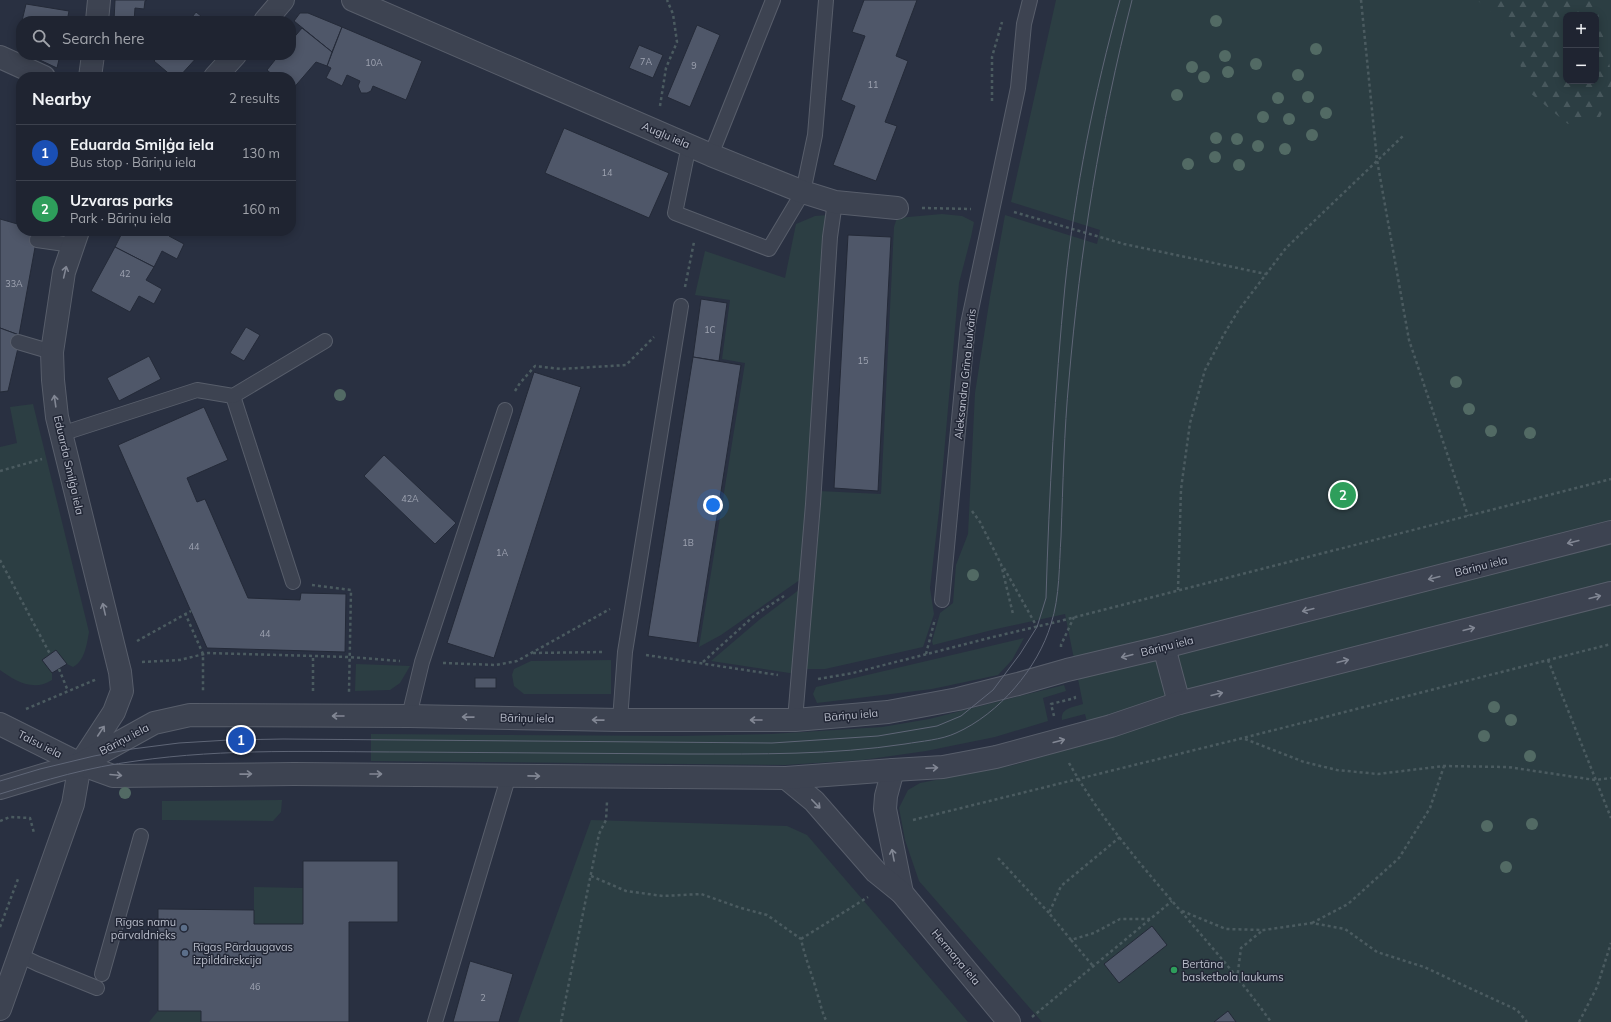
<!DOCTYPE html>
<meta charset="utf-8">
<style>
:root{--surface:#1f2431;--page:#272c39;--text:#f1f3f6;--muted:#a1a4ab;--line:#3c414d;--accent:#0b8043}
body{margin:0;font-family:Mulish,sans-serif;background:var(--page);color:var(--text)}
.controls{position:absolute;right:12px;top:12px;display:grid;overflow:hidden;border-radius:8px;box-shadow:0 2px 10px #0003}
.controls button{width:36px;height:36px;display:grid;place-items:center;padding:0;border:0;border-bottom:1px solid var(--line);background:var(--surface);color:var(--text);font:20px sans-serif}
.you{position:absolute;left:713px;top:505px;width:14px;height:14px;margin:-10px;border:3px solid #fff;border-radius:50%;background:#1a73e8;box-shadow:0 0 0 6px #1a73e833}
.badge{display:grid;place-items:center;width:26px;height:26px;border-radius:50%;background:var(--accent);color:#fff;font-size:13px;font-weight:700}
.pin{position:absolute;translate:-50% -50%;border:2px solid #fff;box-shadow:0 1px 4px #0006}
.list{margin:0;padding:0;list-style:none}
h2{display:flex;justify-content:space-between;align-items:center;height:52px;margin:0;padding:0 16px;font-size:17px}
h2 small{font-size:13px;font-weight:400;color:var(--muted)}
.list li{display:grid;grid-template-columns:26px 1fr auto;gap:12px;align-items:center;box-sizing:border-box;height:56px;padding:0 16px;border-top:1px solid var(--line)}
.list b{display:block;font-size:15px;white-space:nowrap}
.list p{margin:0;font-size:13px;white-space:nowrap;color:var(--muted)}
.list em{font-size:13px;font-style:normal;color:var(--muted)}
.icon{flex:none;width:22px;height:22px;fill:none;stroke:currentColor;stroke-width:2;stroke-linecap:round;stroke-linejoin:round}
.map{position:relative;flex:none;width:1611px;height:1022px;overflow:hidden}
.search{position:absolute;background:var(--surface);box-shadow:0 2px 10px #0003;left:16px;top:16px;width:280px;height:44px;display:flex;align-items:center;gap:10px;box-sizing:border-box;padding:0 14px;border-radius:16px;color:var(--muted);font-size:15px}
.panel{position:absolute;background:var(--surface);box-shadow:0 2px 10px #0003;left:16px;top:72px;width:280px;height:164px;border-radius:16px}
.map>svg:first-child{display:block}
.green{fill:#2c3e43;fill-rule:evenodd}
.forest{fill:url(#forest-firs);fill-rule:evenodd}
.building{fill:#4f5769;stroke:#242a38}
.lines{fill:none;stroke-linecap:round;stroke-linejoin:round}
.service-casing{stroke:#585e6b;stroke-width:16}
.minor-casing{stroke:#585e6b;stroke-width:24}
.tertiary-casing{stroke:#585e6b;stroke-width:24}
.path{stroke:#4b5b60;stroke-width:2.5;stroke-dasharray:3 3;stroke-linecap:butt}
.service{stroke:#3d4351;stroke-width:14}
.minor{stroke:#3d4351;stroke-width:22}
.tertiary{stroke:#3d4351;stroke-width:22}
.tram{stroke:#5f6677;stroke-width:1}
.tree{fill:#526a64}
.oneway{stroke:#828794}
.service-dot{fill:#5c6f8a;stroke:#222736;stroke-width:1.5}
.leisure-dot{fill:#2e9e5b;stroke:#222736;stroke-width:1.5}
.labels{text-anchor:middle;stroke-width:3;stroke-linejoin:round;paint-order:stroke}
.number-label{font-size:9px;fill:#9fa4b2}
.street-label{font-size:11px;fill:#babecb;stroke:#222736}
.poi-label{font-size:11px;fill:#babecb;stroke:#222736;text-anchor:start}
</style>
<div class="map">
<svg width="1611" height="1022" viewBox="0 0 1611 1022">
<defs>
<pattern id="forest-firs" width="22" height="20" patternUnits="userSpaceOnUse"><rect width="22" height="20" fill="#2c3e43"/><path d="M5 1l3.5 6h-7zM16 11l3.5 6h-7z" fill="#48585d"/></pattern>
</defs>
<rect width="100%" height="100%" fill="#293041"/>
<!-- green -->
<g class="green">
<path d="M1056 0H1611V1022H1042L919 881 905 840 899 808 908 790 920 783 1014 765 1092 742 1085 714 1062 720C1060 708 1074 707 1083 704L1065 614 996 629 933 645 932 641 940 613 953 603 956 565 968 534 975 393 990 297 1005 215 1097 244 1100 230 1011 202ZM1566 15H1596V81H1566Z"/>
<polygon points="942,214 962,216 974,222 971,237 959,283 939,511 930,588 934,614 923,647 825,669 806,669 819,491 881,494 894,227 897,218"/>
<polygon points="828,215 804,577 721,635 699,647 745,363 722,359 730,300 695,295 705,251 785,278 796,224 815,216"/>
<path d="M33 404 89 632C87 643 85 661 73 667L67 664 56 650 42 660 52 673V680C34 692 15 681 0 670V447L17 443 10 407Z"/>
<polygon points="804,586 796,674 711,661 759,620"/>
<polygon points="1024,638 1012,660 998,675 932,689 817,703 813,694 816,687"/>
<polygon points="611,660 611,694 524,694 514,686 512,675 514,669 531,661"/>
<polygon points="356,664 410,666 400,683 390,690 355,691"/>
<polygon points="1064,685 1066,691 1043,698 1048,721 995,737 926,751 863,760 785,765 371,761 371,734 679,736 771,734 882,727 929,719"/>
<polygon points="282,800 281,812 273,821 162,820 162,801"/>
<polygon points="591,820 787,826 807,835 968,1022 518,1022"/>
<polygon points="254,887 303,888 303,924 254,924"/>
<polygon points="158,1011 201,1011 201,1022 149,1022"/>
</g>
<!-- forest -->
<path class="forest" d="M1477 0H1595L1611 72V96L1600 117 1568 124 1529 92 1509 30 1500 19ZM1566 15H1596V81H1566Z"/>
<!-- building -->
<g class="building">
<polygon points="115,0 147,0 145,1 144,9 135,8 134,21 114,21"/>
<polygon points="864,0 917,0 896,56 908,61 885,122 897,126 876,181 833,165 855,106 841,100 865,36 852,32"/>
<polygon points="26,4 69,11 67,21 22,21"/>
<polygon points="196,12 207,21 189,21"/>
<polygon points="300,13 308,13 342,27 332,52 294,21"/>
<polygon points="697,25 720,35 690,107 667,97"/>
<polygon points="342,27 422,61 406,100 373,86 371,91 367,93 361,93 358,86 360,81 347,75 342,86 326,78 331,68 327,66"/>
<polygon points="302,28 332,52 327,66 316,62 291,91 291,77 275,77 267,70 279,55 291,55 291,41"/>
<polygon points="639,45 663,55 653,78 629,68"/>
<polygon points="29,55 60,55 57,68"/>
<polygon points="159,55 199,55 179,77 173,77 154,61"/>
<polygon points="564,128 669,173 649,218 545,173"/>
<polygon points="0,219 21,225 21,231 38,231 19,335 0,328"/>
<polygon points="123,231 172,231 169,236 184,244 177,259 162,251 154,267 115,247"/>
<polygon points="848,235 891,237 878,491 834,488"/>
<polygon points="115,247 154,267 146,280 162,289 154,304 139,296 130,312 91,291"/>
<polygon points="701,299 727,303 719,361 693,357"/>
<polygon points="246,327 260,335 244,361 230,353"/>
<polygon points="0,328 19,335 17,348 18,348 8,391 0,392"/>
<polygon points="149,356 161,379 119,401 107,378"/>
<polygon points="693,357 741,365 697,643 648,636"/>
<polygon points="534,372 581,387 494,658 447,643"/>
<polygon points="204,407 228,460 187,478 197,502 205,499 248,598 300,600 301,593 346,594 345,652 207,648 118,445"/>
<polygon points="384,455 456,523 435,544 364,476"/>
<polygon points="56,650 67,664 52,673 42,660"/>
<rect x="475" y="678" width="21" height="10"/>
<polygon points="303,861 398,861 398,922 349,922 349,1022 201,1022 201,1011 158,1011 158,909 254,910 254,924 303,924"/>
<polygon points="1152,926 1167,945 1119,983 1104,964"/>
<polygon points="470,961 513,974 499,1022 453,1022"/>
<polygon points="1228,1011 1236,1022 1214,1022"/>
</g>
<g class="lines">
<defs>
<g id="service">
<polyline points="689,145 675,213 769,249 803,192 815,135 826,0"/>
<polyline points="711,155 773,0"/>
<polyline points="37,240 72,245"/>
<polyline points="18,342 52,352"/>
<polyline points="233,396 293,582"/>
<polyline points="61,434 197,390 233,396 325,341"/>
<polyline points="942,600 968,324 1018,88 1024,24 1030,0"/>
<polyline points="409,716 422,662 505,410"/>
<polyline points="620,720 625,652 681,306"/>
<polyline points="795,720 813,504 830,237 835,202"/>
<polyline points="19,955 38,964 97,988"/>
<polyline points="102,974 141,836"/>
<polyline points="435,1022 509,775"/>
</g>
<g id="minor">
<polyline points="353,0 711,155 803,192 835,202 897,208"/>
<polyline points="97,21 99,0"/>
<polyline points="265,21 283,0"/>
<polyline points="0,57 44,77"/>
<polyline points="90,77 93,55"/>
<polyline points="215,77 235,55"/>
<polyline points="0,724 80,764"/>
<polyline points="893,770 886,796 885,809 902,893"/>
<polyline points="786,778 814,801 876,872 902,893 1009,1022"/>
<polyline points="0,1009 73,804 80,764 114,712 122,691 120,672 57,417 53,380 52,352 64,272 78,231"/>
</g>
<g id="tertiary">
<polyline points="1164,647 1179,703"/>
<polyline points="80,764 113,776 294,774 786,778 893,770 943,767 996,757 1111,726 1179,703 1611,593"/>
<polyline points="0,788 80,764 154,723 190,715 409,716 620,720 795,720 888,712 958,699 1018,684 1067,670 1164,647 1611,532"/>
</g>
</defs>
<!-- service casing -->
<use href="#service" class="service-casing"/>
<!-- minor casing -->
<use href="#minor" class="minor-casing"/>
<!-- tertiary casing -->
<use href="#tertiary" class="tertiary-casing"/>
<!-- path -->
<g class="path">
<polyline points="1361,0 1377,160 1409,340 1468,516"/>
<polyline points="992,101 992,57 1002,22"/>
<polyline points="660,106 666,68 677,42 673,14 667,0"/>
<polyline points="922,208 971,209"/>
<polyline points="1014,212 1124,244 1266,274"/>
<polyline points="685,287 694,242"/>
<polyline points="515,391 520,383 535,366 561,369 626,365 654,337"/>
<polyline points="0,471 42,459"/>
<polyline points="972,511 980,522 1001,564 1013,614"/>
<polyline points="0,560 50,654"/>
<polyline points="1004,568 1037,627"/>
<polyline points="312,585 351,590 349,692"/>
<polyline points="1178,590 1181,489 1190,423 1205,370 1223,336 1238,311 1286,248 1403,136"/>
<polyline points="185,613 203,654 203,691"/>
<polyline points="137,641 191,611"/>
<polyline points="1061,647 1061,645 1074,617"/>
<polyline points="533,653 604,652"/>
<polyline points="926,654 935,619"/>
<polyline points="646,655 778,675"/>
<polyline points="1548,660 1611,818"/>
<polyline points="142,662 180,660 208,653 349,657 400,661"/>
<polyline points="703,662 755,615 784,596"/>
<polyline points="443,663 496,665 517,661 610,609"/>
<polyline points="59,669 68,691"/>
<polyline points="818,679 853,673 989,638 1052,623 1611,479"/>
<polyline points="313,691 313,656"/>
<polyline points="26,709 97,679"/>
<polyline points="1054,716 1051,704 1075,698 1074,694"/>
<polyline points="1245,739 1304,762 1337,770 1378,774 1444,766 1508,767 1595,780 1611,778"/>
<path d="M1069 763C1123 858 1208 933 1271 1022"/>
<polyline points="913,820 1243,738 1611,644"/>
<polyline points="0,821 10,817 30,818 34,833"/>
<polyline points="1120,837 1061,886 1049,913 1071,940 1094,933 1120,919 1150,919"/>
<polyline points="998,858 1049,913"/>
<path d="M591 876 626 891 663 896 701 894 741 908 767 915 801 939C805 958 812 974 817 993 821 1004 821 1011 827 1022"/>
<polyline points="1182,911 1226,929 1264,930 1312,923 1345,929 1377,952 1424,967 1517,1010 1527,1022"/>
<polyline points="1312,923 1348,904 1399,858 1430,808 1444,766"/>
<polyline points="0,927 18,879"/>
<polyline points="801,939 868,897"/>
<polyline points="1071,940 1093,966"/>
<polyline points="1237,979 1241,948 1263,930"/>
<polyline points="1032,1017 1172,901"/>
<polyline points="561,1022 599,834 606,820 607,802"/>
<polyline points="1579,1022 1597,987 1611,943"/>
</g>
<!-- service -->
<use href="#service" class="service"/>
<!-- minor -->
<use href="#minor" class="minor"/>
<!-- tertiary -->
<use href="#tertiary" class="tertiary"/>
<!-- tram -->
<g class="tram">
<path d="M0 781 40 769 94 756 132 749 179 743 229 740 283 739 772 743 878 736 937 726 961 716 993 690 1020 654 1037 627 1046 598C1049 494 1055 389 1065 286 1075 189 1094 94 1120 0"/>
<path d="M0 794C45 780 89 767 136 761 226 748 316 752 407 752 500 753 594 753 687 754 759 754 833 755 905 744 922 741 941 740 956 733 999 714 1038 668 1051 624 1060 596 1059 565 1061 537 1063 484 1064 432 1069 379 1080 251 1100 125 1132 0"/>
</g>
</g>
<!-- trees -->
<g class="tree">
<circle cx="1216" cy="21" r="6"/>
<circle cx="1316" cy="49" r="6"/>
<circle cx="1225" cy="56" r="6"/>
<circle cx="1256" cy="64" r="6"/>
<circle cx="1192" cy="67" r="6"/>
<circle cx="1228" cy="72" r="6"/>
<circle cx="1298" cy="75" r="6"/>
<circle cx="1204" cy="77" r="6"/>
<circle cx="1177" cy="95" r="6"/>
<circle cx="1308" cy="97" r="6"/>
<circle cx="1278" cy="98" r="6"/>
<circle cx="1326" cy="113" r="6"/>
<circle cx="1263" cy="117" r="6"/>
<circle cx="1289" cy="119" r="6"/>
<circle cx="1312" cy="135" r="6"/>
<circle cx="1216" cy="138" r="6"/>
<circle cx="1237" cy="139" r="6"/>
<circle cx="1258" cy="146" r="6"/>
<circle cx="1285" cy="149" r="6"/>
<circle cx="1215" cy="157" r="6"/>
<circle cx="1188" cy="164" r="6"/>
<circle cx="1239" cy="165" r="6"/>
<circle cx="1456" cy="382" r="6"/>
<circle cx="340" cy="395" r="6"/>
<circle cx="1469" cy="409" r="6"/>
<circle cx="1491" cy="431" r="6"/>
<circle cx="1530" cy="433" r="6"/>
<circle cx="973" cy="575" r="6"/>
<circle cx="1494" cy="707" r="6"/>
<circle cx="1511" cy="720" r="6"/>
<circle cx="1484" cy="736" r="6"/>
<circle cx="1530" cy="756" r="6"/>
<circle cx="125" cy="793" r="6"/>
<circle cx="1532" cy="824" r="6"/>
<circle cx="1487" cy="826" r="6"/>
<circle cx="1506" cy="867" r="6"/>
</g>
<!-- one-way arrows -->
<defs><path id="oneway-shaft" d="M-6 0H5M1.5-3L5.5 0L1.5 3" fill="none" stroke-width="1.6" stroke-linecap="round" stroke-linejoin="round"/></defs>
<g class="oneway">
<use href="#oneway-shaft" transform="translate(65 272) rotate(-77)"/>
<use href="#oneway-shaft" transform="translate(55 401) rotate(-98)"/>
<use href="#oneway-shaft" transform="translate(1573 542) rotate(166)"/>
<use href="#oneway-shaft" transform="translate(1434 578) rotate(166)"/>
<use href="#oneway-shaft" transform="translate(1595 597) rotate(-14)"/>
<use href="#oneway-shaft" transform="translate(104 609) rotate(-103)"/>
<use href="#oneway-shaft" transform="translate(1308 610) rotate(166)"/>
<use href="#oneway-shaft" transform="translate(1469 629) rotate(-14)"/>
<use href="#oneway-shaft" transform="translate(1127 656) rotate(166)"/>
<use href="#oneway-shaft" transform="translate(1343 661) rotate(-14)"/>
<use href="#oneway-shaft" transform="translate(1217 694) rotate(-14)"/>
<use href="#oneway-shaft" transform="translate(338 716) rotate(-180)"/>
<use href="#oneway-shaft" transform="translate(468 717) rotate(-179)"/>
<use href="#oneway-shaft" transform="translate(598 720) rotate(-179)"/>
<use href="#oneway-shaft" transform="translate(756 720) rotate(180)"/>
<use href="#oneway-shaft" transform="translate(101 731) rotate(-56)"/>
<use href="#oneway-shaft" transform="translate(1059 741) rotate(-15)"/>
<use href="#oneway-shaft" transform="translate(932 768) rotate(-3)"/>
<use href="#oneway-shaft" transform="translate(246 774) rotate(-1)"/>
<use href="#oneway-shaft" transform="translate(376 774)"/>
<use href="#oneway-shaft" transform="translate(116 775) rotate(5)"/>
<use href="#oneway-shaft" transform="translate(534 776) rotate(1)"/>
<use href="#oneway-shaft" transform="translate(816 804) rotate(46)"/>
<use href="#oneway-shaft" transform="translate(893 855) rotate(-101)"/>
</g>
<!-- markers -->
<g class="service-dot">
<circle cx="184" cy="928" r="4"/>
<circle cx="185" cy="953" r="4"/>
</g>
<circle class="leisure-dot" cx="1174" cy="970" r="4"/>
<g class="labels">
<!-- number labels -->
<g class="number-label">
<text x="646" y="65">7A</text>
<text x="374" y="66">10A</text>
<text x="694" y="69">9</text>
<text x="873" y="88">11</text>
<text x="607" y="176">14</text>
<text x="125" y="277">42</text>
<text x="14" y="287">33A</text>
<text x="710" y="333">1C</text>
<text x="863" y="364">15</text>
<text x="410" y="502">42A</text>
<text x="688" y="546">1B</text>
<text x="194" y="550">44</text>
<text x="502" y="556">1A</text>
<text x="265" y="637">44</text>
<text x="255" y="990">46</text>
<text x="483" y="1001">2</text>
</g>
<!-- street labels -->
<g class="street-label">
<text transform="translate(666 135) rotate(23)" y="4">Augļu iela</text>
<text transform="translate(965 374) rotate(-84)" y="4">Aleksandra Grīna bulvāris</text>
<text transform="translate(69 465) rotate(77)" y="4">Eduarda Smiļģa iela</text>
<text transform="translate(1481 566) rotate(-14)" y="4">Bāriņu iela</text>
<text transform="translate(1167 646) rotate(-14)" y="4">Bāriņu iela</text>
<text transform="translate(851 715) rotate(-5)" y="4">Bāriņu iela</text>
<text transform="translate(527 718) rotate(1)" y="4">Bāriņu iela</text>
<text transform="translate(124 739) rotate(-28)" y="4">Bāriņu iela</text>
<text transform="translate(40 744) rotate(27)" y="4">Talsu iela</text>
<text transform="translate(956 957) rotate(50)" y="4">Hermaņa iela</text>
</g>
<!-- poi labels -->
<g class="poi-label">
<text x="176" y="926" text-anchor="end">Rīgas namu<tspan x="176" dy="13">pārvaldnieks</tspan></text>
<text x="193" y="951">Rīgas Pārdaugavas<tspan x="193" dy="13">izpilddirekcija</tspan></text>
<text x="1182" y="968">Bertāna<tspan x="1182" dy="13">basketbola laukums</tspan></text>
</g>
</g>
</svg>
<div class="controls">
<button>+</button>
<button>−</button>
</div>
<div class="you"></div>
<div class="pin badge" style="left:241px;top:740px;background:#1a4fb4">1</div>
<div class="pin badge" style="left:1343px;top:495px;background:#2e9e5b">2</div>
<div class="search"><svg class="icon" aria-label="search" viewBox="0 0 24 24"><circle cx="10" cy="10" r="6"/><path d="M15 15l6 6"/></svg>Search here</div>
<section class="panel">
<h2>Nearby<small>2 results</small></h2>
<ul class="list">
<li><span class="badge" style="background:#1a4fb4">1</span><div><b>Eduarda Smiļģa iela</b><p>Bus stop · Bāriņu iela</p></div><em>130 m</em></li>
<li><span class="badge" style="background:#2e9e5b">2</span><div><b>Uzvaras parks</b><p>Park · Bāriņu iela</p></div><em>160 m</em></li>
</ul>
</section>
</div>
